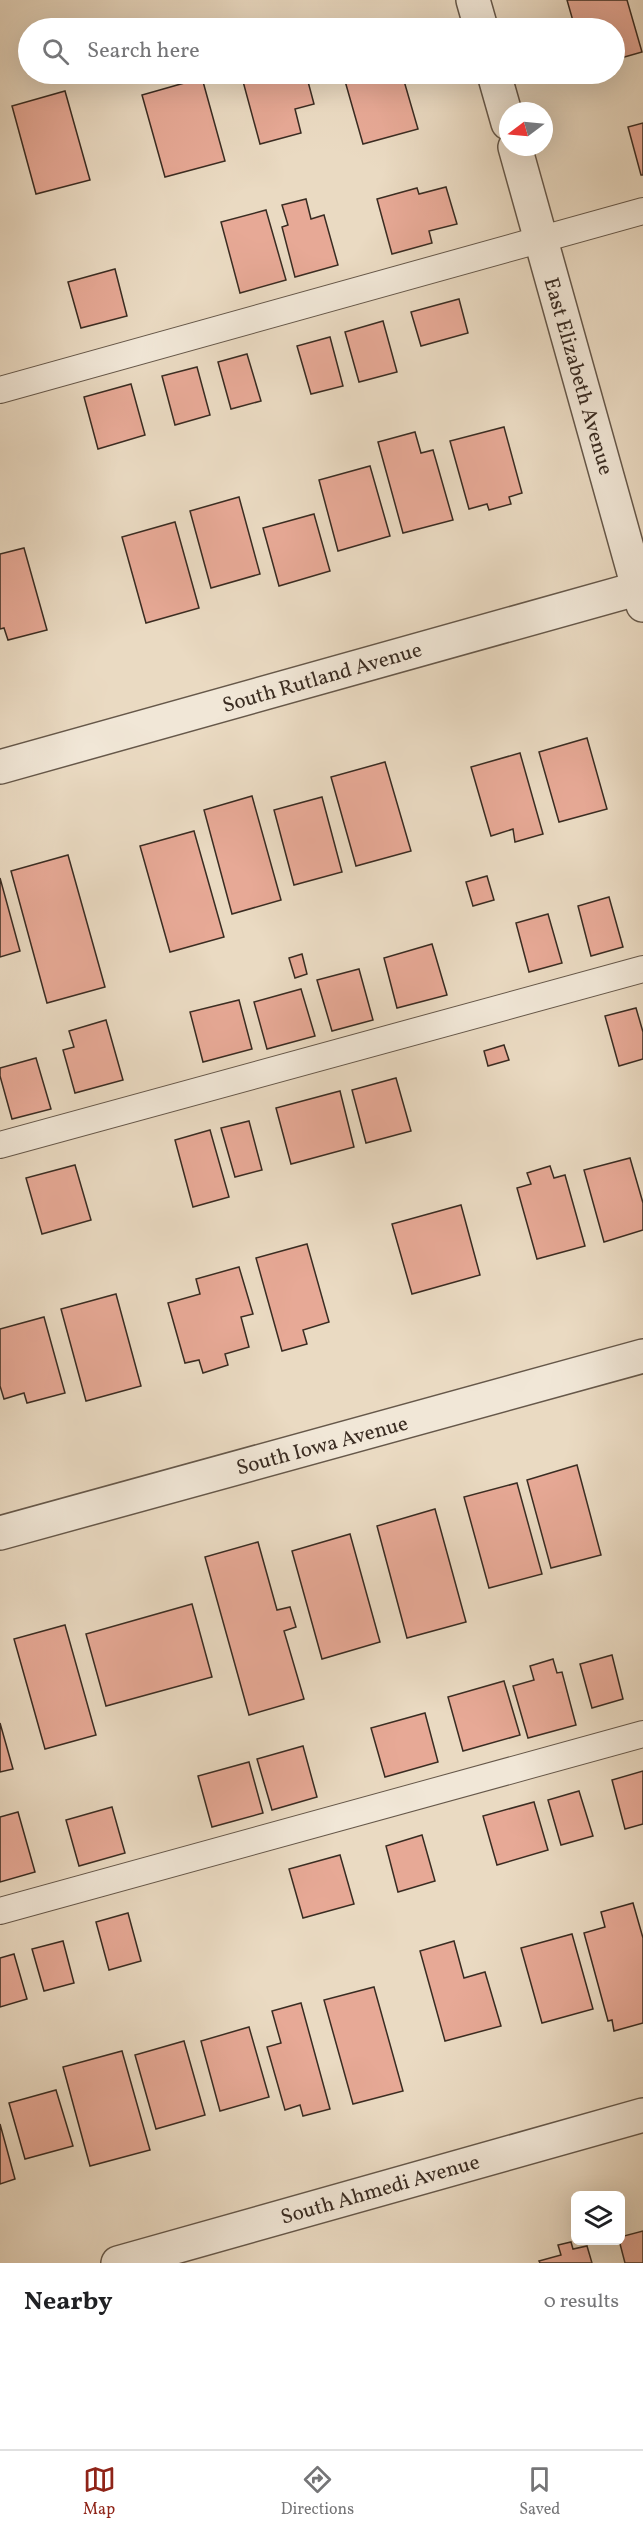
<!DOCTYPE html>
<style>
:root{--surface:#fff;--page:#f6f6f6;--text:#202124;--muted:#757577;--line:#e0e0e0;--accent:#8f2418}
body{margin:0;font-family:Vollkorn,serif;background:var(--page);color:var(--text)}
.controls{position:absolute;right:18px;bottom:18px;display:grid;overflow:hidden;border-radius:9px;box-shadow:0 6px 24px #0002}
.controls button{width:54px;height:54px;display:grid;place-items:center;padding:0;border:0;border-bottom:2px solid var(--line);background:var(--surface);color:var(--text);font:30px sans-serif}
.compass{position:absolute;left:499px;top:102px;width:54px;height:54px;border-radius:50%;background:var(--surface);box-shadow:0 6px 24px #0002;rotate:254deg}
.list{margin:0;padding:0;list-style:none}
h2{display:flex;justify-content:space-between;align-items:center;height:78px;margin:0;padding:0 24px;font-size:26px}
h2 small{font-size:20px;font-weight:400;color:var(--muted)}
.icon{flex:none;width:33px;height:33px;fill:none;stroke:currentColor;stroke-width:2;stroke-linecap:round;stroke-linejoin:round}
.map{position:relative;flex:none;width:643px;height:2263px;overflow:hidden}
.search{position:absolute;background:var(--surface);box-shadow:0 6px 24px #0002;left:18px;right:18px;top:18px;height:66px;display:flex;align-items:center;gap:15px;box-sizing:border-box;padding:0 21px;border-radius:33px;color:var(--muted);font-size:22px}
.sheet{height:186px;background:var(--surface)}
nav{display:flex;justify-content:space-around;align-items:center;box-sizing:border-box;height:84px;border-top:2px solid var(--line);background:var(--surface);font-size:16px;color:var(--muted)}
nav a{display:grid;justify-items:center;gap:3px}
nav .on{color:var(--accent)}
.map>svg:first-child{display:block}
.building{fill:#e7a996;stroke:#3a2c22;stroke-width:1.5}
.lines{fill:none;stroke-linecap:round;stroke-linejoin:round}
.service-casing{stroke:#66584a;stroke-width:28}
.minor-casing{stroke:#66584a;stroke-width:36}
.service{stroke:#f1e7d7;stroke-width:26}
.minor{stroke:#f1e7d7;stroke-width:33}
.labels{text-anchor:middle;stroke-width:5;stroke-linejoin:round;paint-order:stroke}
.street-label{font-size:21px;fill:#3a2c22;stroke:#f1e7d7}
</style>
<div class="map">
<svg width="643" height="2263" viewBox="0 0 643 2263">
<rect width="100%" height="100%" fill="#eadac2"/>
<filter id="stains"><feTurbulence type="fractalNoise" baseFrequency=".00333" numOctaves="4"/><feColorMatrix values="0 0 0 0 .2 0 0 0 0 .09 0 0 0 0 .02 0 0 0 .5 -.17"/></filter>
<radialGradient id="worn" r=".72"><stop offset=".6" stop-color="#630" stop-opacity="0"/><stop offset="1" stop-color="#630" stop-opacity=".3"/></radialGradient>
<!-- building -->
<g class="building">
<polygon points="567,0 627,0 642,52 614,60 614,28 575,28"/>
<polygon points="241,74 306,74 314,104 295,109 301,133 260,144"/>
<polygon points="343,74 402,74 418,129 363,144"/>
<polygon points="202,78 225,161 165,177 142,95"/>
<polygon points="65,91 90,180 36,194 12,106"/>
<polygon points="643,123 643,175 641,175 628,127"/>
<polygon points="446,187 457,224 429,231 432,243 392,254 377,199 417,188 419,194"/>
<polygon points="306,199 311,219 324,215 338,265 295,277 282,227 288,225 282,205"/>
<polygon points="266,210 286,280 240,293 221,222"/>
<polygon points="115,269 127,316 81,328 68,282"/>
<polygon points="459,299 468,333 421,346 411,312"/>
<polygon points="383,321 397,372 359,382 345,332"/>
<polygon points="330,337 343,386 311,394 297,346"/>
<polygon points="247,354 261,401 231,409 218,362"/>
<polygon points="197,367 210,415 175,425 162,376"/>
<polygon points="131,384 145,435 98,449 84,397"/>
<polygon points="504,427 522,493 509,497 511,504 489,510 487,504 469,509 450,441"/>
<polygon points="415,432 421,453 433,450 453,520 403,533 378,442"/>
<polygon points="370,466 390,536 338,551 319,480"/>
<polygon points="239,497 260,574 211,588 190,511"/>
<polygon points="314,514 330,571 279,586 263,528"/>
<polygon points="175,522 199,608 146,623 122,537"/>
<polygon points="24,548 47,630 8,640 4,628 0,629 0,554"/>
<polygon points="587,738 607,809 559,822 539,752"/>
<polygon points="520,753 543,834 515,842 513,829 491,836 471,767"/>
<polygon points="385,762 411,851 356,866 331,777"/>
<polygon points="252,796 281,900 232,914 204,810"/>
<polygon points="322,797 342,872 294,885 274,810"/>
<polygon points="194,831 224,937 170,952 140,846"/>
<polygon points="68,855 105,987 47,1003 11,871"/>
<polygon points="487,876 494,900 473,906 466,882"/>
<polygon points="0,878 20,951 0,957"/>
<polygon points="609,897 623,947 591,956 578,906"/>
<polygon points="548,914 562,963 529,972 516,923"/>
<polygon points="432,944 447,995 397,1008 384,958"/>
<polygon points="302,954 307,974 295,978 289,958"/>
<polygon points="359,969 373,1020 332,1031 317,980"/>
<polygon points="301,989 315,1036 267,1049 254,1002"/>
<polygon points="239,1000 252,1049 203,1062 190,1012"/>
<polygon points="636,1008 643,1032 643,1059 619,1066 605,1016"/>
<polygon points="106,1020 123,1080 75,1093 63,1050 74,1047 69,1031"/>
<polygon points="504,1045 509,1060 488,1066 484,1051"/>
<polygon points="36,1058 51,1109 12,1119 0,1076 0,1068"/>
<polygon points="396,1078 411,1131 366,1143 352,1090"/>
<polygon points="340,1091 354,1147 291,1164 276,1108"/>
<polygon points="249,1121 262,1170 235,1177 221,1128"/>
<polygon points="210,1130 229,1197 193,1207 175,1140"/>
<polygon points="630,1158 643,1203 643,1230 604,1242 584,1170"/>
<polygon points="75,1165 91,1220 42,1234 26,1178"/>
<polygon points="550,1166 554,1178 565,1175 585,1246 537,1259 517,1188 531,1184 527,1173"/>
<polygon points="461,1205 480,1275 412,1294 392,1224"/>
<polygon points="307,1244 329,1322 303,1330 307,1344 282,1351 256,1258"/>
<polygon points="239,1267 253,1314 241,1317 249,1347 225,1354 228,1365 203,1373 199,1360 185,1363 168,1303 200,1294 196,1279"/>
<polygon points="116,1294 141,1386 86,1401 61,1309"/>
<polygon points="44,1317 65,1393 27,1403 24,1393 4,1399 0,1386 0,1329"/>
<polygon points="577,1465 601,1555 551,1568 527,1480"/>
<polygon points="517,1483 542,1574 489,1588 464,1497"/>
<polygon points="435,1509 466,1622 407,1638 377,1526"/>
<polygon points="350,1534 380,1642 322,1659 292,1551"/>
<polygon points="258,1542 277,1610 290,1607 296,1627 284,1631 304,1699 249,1715 205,1557"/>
<polygon points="192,1604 212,1677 106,1706 86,1634"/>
<polygon points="65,1625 96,1735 45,1749 14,1639"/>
<polygon points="612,1655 623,1699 592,1708 580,1664"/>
<polygon points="553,1659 557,1673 562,1672 576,1725 528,1738 513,1686 534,1680 530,1666"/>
<polygon points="504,1681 520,1735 463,1751 448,1697"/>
<polygon points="425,1713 438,1762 385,1777 371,1728"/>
<polygon points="0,1723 13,1769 0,1772"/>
<polygon points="303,1746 317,1797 272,1810 257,1759"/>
<polygon points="249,1762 263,1813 212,1827 198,1776"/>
<polygon points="643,1771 643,1824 625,1829 612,1780"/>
<polygon points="579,1791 593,1836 561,1845 548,1800"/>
<polygon points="534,1802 548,1850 497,1865 483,1816"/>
<polygon points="112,1807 125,1853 79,1866 66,1820"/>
<polygon points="18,1812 35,1872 0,1882 0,1817"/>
<polygon points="422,1835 435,1881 398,1892 386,1846"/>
<polygon points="340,1855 354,1904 303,1918 289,1869"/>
<polygon points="633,1903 643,1938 643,2023 614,2031 612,2020 608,2021 584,1933 605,1927 601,1912"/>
<polygon points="128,1913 141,1961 109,1970 96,1922"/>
<polygon points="572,1934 593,2009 542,2023 521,1948"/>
<polygon points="63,1941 74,1983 44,1991 32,1949"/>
<polygon points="454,1941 464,1978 485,1972 501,2026 445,2041 420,1951"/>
<polygon points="14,1954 27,1999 0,2007 0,1958"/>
<polygon points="374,1987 403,2091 353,2104 324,2000"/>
<polygon points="301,2003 330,2109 303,2116 300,2105 285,2110 267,2047 281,2043 272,2011"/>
<polygon points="249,2027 269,2097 220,2111 201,2041"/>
<polygon points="184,2041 205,2115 156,2129 135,2055"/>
<polygon points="122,2051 150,2150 90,2166 63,2067"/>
<polygon points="56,2090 73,2146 25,2159 9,2103"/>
<polygon points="0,2124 15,2179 0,2184"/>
<polygon points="643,2231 643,2263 625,2263 619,2240 620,2237"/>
<polygon points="571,2242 573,2249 587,2246 592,2263 540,2263 539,2261 561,2255 558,2245"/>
</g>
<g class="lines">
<defs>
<g id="service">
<polyline points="0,390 643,211"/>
<polyline points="0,1145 643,969"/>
<polyline points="0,1911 643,1734"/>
</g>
<g id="minor">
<polyline points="473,0 481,28"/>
<polyline points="494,74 508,123"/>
<polyline points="515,147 643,605"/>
<polyline points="0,767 643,587"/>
<polyline points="0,1533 643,1356"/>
<polyline points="118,2263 643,2115"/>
</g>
</defs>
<!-- service casing -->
<use href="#service" class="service-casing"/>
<!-- minor casing -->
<use href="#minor" class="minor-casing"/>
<!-- service -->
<use href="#service" class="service"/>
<!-- minor -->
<use href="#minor" class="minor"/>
</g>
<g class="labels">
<!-- street labels -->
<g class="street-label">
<text transform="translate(579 376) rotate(74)" y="7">East Elizabeth Avenue</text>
<text transform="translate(322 677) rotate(-16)" y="7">South Rutland Avenue</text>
<text transform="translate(322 1445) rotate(-15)" y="7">South Iowa Avenue</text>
<text transform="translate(380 2189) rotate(-16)" y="7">South Ahmedi Avenue</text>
</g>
</g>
<rect width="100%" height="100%" filter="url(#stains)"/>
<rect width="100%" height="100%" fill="url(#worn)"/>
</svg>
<div class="controls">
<button><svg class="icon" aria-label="layers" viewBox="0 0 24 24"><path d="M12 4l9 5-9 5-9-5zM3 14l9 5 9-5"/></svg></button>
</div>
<svg class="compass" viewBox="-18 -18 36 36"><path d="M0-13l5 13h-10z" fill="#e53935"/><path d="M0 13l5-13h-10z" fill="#757577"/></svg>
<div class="search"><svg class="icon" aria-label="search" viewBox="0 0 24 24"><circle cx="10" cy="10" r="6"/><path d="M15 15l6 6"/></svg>Search here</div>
</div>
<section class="sheet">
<h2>Nearby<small>0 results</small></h2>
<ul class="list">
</ul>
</section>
<nav>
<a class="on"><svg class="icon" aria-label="map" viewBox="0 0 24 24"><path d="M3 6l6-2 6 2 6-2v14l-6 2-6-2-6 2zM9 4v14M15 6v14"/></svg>Map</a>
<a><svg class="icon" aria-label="directions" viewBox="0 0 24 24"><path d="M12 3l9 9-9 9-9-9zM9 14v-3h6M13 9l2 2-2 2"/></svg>Directions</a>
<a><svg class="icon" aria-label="saved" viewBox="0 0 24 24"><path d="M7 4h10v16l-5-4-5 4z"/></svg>Saved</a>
</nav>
